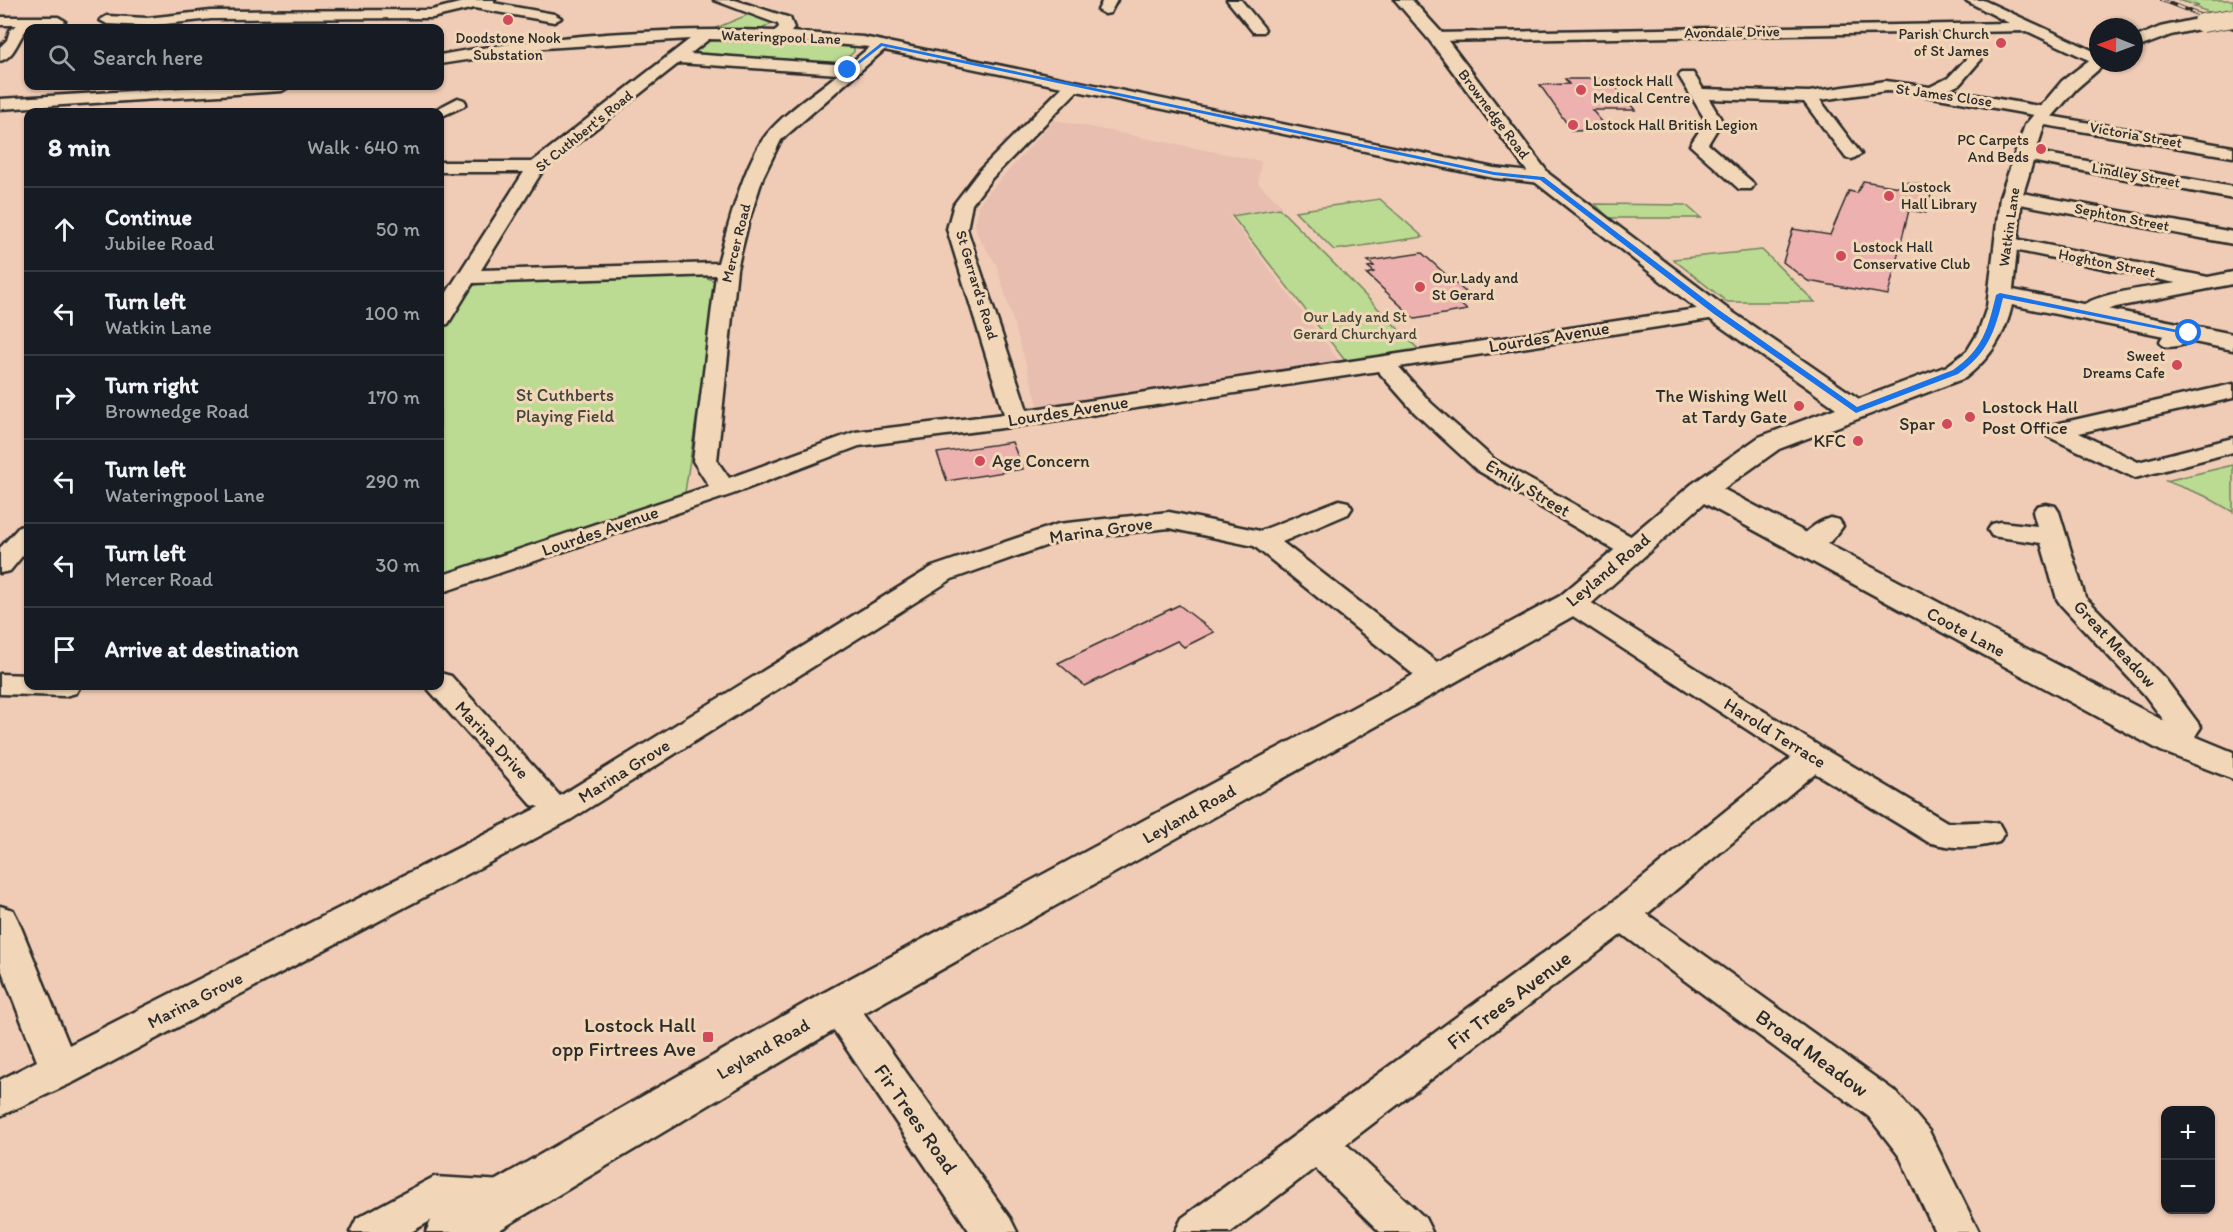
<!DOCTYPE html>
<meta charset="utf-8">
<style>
:root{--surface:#171b24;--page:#242831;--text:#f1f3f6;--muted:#9ea1a6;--line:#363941}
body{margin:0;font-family:Itim,sans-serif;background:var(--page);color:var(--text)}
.controls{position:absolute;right:18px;bottom:18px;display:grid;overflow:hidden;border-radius:12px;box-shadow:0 2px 4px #0004}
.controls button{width:54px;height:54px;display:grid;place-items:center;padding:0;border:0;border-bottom:2px solid var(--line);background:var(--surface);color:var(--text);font:30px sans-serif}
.compass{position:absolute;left:2089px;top:18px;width:54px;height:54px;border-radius:50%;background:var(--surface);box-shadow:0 2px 4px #0004;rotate:271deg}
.stop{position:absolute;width:18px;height:18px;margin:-14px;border:4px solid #1a73e8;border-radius:50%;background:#fff}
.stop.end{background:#1a73e8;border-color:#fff;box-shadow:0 2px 6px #0008}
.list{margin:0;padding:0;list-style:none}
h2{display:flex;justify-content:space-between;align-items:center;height:78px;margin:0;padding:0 24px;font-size:26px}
h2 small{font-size:20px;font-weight:400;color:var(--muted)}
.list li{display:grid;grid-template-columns:39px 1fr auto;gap:18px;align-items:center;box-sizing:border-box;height:84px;padding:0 24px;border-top:2px solid var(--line)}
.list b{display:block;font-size:22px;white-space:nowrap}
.list p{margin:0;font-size:20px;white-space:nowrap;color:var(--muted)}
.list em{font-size:20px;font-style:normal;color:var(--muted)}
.icon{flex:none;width:33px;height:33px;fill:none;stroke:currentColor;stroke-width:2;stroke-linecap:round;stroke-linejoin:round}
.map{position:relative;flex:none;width:2233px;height:1232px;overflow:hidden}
.search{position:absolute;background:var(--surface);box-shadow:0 2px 4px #0004;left:24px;top:24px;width:420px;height:66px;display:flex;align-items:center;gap:15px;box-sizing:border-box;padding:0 21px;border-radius:12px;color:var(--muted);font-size:22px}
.panel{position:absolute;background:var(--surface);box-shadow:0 2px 4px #0004;left:24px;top:108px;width:420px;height:582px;border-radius:12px}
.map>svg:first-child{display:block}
.built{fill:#e7beaf}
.green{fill:#bbda92;stroke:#73825e;stroke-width:1.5}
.building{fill:#edb2b0;stroke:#2b2b2b;stroke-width:1.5}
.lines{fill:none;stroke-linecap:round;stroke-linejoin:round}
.street-casing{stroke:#2b2b2b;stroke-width:5}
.secondary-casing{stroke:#2b2b2b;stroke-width:5}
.street{fill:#f1d7b8;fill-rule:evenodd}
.secondary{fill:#f1d7b8;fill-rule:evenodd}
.rail-casing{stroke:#2b2b2b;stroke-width:4}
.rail{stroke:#f1d7b8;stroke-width:2;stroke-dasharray:8;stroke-linecap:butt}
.secondary-bridge-casing{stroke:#2b2b2b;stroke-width:20;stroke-linecap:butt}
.secondary-bridge{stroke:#f1d7b8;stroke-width:18}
.route{fill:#1a73e8}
.poi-dot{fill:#d1495b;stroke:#f1d7b8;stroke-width:2}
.labels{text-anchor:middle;stroke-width:6;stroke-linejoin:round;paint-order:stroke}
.far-street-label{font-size:15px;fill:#2b2b2b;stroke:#f1d7b8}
.far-poi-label{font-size:15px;fill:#2b2b2b;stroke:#f1d7b8;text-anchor:start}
.far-park-label{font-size:15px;fill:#41453a;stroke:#f1d7b8}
.street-label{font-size:18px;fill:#2b2b2b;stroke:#f1d7b8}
.park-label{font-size:18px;fill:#41453a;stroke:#f1d7b8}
.poi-label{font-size:18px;fill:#2b2b2b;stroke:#f1d7b8;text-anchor:end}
.near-street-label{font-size:21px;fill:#2b2b2b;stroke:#f1d7b8}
.near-poi-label{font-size:21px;fill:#2b2b2b;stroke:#f1d7b8;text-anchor:end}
</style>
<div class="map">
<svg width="2233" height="1232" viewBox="0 0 2233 1232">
<rect width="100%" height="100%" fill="#f0ccb6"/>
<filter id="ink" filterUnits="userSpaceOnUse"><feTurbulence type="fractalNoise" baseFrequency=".0167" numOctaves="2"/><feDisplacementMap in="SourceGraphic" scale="12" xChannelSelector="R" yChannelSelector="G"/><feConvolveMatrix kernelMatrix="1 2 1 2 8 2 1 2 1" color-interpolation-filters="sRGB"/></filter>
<g filter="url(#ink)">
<!-- built -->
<polygon class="built" points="1054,120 1261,161 1258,183 1282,206 1229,216 1342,365 1049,408 1038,404 996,264 977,234 975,223 979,208 976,207"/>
<!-- green -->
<g class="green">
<polygon points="2178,0 2233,0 2233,13 2218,15 2194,7 2199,6"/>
<polygon points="752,13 773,20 773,23 756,32 704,33"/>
<polygon points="710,37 810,40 848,46 854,48 854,52 835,67 687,56"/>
<polygon points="1380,199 1423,237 1334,250 1295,211"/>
<polygon points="1595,204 1686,205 1701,218 1609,218"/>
<polygon points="1279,208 1420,351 1347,363 1232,216"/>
<polygon points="1762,250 1815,302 1727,302 1673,259"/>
<polygon points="703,276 717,282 684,499 440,575 440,336 468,289 479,283"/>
<polygon points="2233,465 2233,512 2205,496 2166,481"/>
</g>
<!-- building -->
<g class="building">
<polygon points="1565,79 1610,79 1635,110 1592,110 1609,130 1572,131 1540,85 1569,84"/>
<polygon points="1863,181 1905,188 1907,182 1933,187 1926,213 1909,210 1888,295 1808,281 1783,262 1793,229 1830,235 1849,191 1857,193"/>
<polygon points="1422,253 1472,298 1457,301 1467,310 1415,319 1367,274 1374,272 1368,267 1374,266 1368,261"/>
<polygon points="1012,442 1023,469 947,481 937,453"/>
<polygon points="1179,605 1214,632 1184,647 1177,641 1085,686 1058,663"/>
</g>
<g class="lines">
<defs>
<g id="street">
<polygon points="471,0 495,0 493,3 554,14 561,18 554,22 474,8 432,18 211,19 147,26 107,24 100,20 107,16 147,18 211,11 432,10"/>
<path d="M714 0H735L790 18 794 28 791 32 863 37 1494 168 1548 174 1551 178 1548 182 1542 183 1494 178 1077 91 992 178 972 204 967 229 1027 410 1716 306 1724 307 1727 312 1724 317 1716 318 1399 367 1431 403 1495 460 1643 543 1646 549 1643 555 1633 557 1623 555 1477 470 1415 413 1378 371 1018 426 859 446 733 494 440 593V576L709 486 693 461 716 275 473 283 448 324 440 325V303L524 172H440V162H532L690 39 544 48 440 64V55C550 35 663 27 775 31L779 27 778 24ZM709 39 810 42 870 47 848 65 690 54ZM884 50 1062 87 980 170 954 204 947 229 1004 414 855 432 729 478 717 461 737 269 749 220 763 177 781 140ZM679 63 838 74C815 93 786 111 767 134 744 162 728 227 718 263L481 270 543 170Z"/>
<polygon points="1103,0 1117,0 1110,13 1105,14 1098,10"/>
<polygon points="1227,0 1241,0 1265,29 1263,32 1253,32"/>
<polygon points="1965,0 1983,0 2098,53 2098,63 2100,63 2093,62 2027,31 1436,41 1429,37 1436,33 2009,23"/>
<path d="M0 17H58L65 21C56 30 39 23 28 29 18 36 16 57 0 61V47L7 40 10 30 17 25H0Z"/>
<polygon points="1973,55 1978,57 1981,60 1978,63 1960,84 1948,90 2050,108 2052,112 2049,116 2233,147 2233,157 2039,124 2031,119 2034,115 1904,92 1886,91 1820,100 1861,154 1852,159 1846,158 1804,102 1709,99 1722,121 1708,144 1751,181 1754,185 1751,189 1739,189 1690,145 1706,121 1679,76 1681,73 1693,73 1703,89 1809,92 1886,81 1930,87 1948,78 1968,57"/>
<polygon points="214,86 290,86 282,91 0,109 0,99"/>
<polygon points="458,98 464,100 466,103 464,106 440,117 440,112 431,112"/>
<polygon points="2025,150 2233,187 2233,199 2019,159 2016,155 2019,151"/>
<polygon points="2011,191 2233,232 2233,244 2004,201 2002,197"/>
<path d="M2006 237 2208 277 2233 272V284L2116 307 2086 318 2078 317 2075 312C2088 293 2154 287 2176 283L1999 247 1996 243 1999 239Z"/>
<path d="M2189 326 2197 328 2200 333C2193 343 2175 349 2163 346L2160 341 2163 336Z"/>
<polygon points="2233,384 2233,398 2079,433 2138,462 2233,438 2233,452 2135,478 2047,436 2044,431 2047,426 2056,424"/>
<polygon points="1339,500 1348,502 1352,508 1348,514 1282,542 1446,669 1450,676 1446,683 1435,686 1424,683 1254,546 1169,528 1062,540 952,579 570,820 74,1082 0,1116 0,1080 37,1061 0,966 0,906 13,910 18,920 69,1045 539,807 532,805 429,690 427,686 440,686 440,673 451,676 560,796 932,567 1058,524 1169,512 1260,531"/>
<path d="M2046 504 2055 506 2059 512 2085 597 2166 680 2201 727C2190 744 2184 755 2163 750L2158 742 2169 727 2144 694 2061 605 2057 599 2041 543 1992 536 1988 530 1992 524 2001 522 2037 526 2033 512 2037 506Z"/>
<path d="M1830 518 1839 520 1843 526C1833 541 1816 557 1797 553L1793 547C1801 535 1816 522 1830 518Z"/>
<polygon points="28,525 28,549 10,571 0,573 0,548 19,527"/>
<path d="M1572 594 1582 597 1824 749 1947 822C1965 824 1982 819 1999 824L2004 833 1999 842C1975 849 1952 849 1928 842L1815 773 1647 914 1897 1093 1929 1131 1979 1232H1935L1900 1157 1869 1117 1622 934 1346 1144 1425 1218 1432 1232H1380L1315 1168 1231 1232H1175L1182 1218 1609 905 1791 758 1562 609 1558 603 1562 597Z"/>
<polygon points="0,674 28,675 28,686 80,686 76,693 65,696 0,694"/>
<polygon points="838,991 851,995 1010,1218 1017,1232 970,1232 825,1017 819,1006 825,995"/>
<polygon points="434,1177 504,1181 519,1186 525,1200 519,1214 504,1219 439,1216 411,1232 350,1232 357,1218"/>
</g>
<g id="secondary">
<path d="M1395 0H1412L1442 33 1549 174 1725 307 1859 399 1947 366 1967 351 1978 333 1987 307 2000 197 2025 125 2062 81 2092 58 2098 57V63H2106L2076 89 2044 126 2022 197 2013 290 2233 334V350L2012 305C2005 336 1990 358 1965 378L1779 449 1723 489 2187 733 2233 752V779L2161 751 1704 503 1584 610 853 1019 496 1232H426L433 1216 823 993 1560 596 1692 484 1759 437 1836 408 1707 317 1535 182 1430 41Z"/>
<polygon points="2202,18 2208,19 2210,23 2208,27 2171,35 2134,49 2134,38 2160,27"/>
</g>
</defs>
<!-- street casing -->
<use href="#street" class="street-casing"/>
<!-- secondary casing -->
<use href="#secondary" class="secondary-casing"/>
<!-- street -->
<use href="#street" class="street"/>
<!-- secondary -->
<use href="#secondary" class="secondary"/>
<defs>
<polyline id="rail" points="2161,0 2233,28"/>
</defs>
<!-- rail casing -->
<use href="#rail" class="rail-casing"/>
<!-- rail -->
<use href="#rail" class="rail"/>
<defs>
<polyline id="secondary-bridge" points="2202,23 2233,18"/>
</defs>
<!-- secondary-bridge casing -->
<use href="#secondary-bridge" class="secondary-bridge-casing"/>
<!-- secondary-bridge -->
<use href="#secondary-bridge" class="secondary-bridge"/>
</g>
</g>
<!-- route -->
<path class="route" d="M881 43 1494 172 1544 177 1719 310 1857 407 1953 370C1983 349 1988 329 1996 295L2000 293 2192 333 2189 335 2003 298C1995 331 1988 353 1958 374L1856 413 1714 314 1540 180 1494 175 882 46 850 71H846Z"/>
<!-- markers -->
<g class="poi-dot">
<circle cx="508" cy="20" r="6"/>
<circle cx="2001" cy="43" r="6"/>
<circle cx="1581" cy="90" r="6"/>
<circle cx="1573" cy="125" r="6"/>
<circle cx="2041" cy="149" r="6"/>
<circle cx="1889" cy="196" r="6"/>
<circle cx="1841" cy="256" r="6"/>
<circle cx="1420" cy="287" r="6"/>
<circle cx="2177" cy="365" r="6"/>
<circle cx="1799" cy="406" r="6"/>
<circle cx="1970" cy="417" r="6"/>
<circle cx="1947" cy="424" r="6"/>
<circle cx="1858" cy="441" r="6"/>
<circle cx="980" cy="461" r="6"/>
<rect x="702" y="1031" width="12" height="12" rx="3"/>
</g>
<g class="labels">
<!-- far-street labels -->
<g class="far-street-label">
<text transform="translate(1732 32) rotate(-1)" y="5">Avondale Drive</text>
<text transform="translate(781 37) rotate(2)" y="5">Wateringpool Lane</text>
<text transform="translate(1944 95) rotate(8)" y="5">St James Close</text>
<text transform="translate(1494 114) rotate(53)" y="5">Brownedge Road</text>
<text transform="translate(584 131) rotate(-39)" y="5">St Cuthbert's Road</text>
<text transform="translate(2136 135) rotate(10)" y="5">Victoria Street</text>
<text transform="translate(2136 175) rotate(10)" y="5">Lindley Street</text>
<text transform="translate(2122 217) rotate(11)" y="5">Sephton Street</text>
<text transform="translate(2009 227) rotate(-82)" y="5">Watkin Lane</text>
<text transform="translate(736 243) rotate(-76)" y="5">Mercer Road</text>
<text transform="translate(2107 263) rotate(11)" y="5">Hoghton Street</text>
<text transform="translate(977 285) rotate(73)" y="5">St Gerrard's Road</text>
</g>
<!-- far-poi labels -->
<g class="far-poi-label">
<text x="1989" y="39" text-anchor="end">Parish Church<tspan x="1989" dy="17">of St James</tspan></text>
<text x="508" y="43" text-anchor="middle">Doodstone Nook<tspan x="508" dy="17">Substation</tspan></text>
<text x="1593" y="86">Lostock Hall<tspan x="1593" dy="17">Medical Centre</tspan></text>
<text x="1585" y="130">Lostock Hall British Legion</text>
<text x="2029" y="145" text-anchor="end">PC Carpets<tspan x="2029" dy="17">And Beds</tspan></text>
<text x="1901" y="192">Lostock<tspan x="1901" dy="17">Hall Library</tspan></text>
<text x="1853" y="252">Lostock Hall<tspan x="1853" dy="17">Conservative Club</tspan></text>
<text x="1432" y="283">Our Lady and<tspan x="1432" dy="17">St Gerard</tspan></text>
<text x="2165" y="361" text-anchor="end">Sweet<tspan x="2165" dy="17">Dreams Cafe</tspan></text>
</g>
<!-- far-park labels -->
<g class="far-park-label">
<text x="1355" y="322">Our Lady and St<tspan x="1355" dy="17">Gerard Churchyard</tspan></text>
</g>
<!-- street labels -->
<g class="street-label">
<text transform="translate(1549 337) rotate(-9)" y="6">Lourdes Avenue</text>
<text transform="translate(1068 411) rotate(-9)" y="6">Lourdes Avenue</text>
<text transform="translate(1528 488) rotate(31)" y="6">Emily Street</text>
<text transform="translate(1101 530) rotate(-8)" y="6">Marina Grove</text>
<text transform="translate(600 531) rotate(-19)" y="6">Lourdes Avenue</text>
<text transform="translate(1608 570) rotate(-40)" y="6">Leyland Road</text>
<text transform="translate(1966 632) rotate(28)" y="6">Coote Lane</text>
<text transform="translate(2115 644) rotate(47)" y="6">Great Meadow</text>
<text transform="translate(1775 733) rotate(32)" y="6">Harold Terrace</text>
<text transform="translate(492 740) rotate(47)" y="6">Marina Drive</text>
<text transform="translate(624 771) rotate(-32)" y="6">Marina Grove</text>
<text transform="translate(1189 814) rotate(-29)" y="6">Leyland Road</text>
<text transform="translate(195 1000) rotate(-27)" y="6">Marina Grove</text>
<text transform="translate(763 1049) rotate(-30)" y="6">Leyland Road</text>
</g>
<!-- park labels -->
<g class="park-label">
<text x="565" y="401">St Cuthberts<tspan x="565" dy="21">Playing Field</tspan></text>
</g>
<!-- poi labels -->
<g class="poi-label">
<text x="1787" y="402">The Wishing Well<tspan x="1787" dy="21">at Tardy Gate</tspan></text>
<text x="1982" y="413" text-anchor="start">Lostock Hall<tspan x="1982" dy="21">Post Office</tspan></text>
<text x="1935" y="430">Spar</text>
<text x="1846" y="447">KFC</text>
<text x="992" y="467" text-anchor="start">Age Concern</text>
</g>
<!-- near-street labels -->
<g class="near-street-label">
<text transform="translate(1509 1000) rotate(-37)" y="7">Fir Trees Avenue</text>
<text transform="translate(1812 1053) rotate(36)" y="7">Broad Meadow</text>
<text transform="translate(916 1119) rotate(55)" y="7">Fir Trees Road</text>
</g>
<!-- near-poi labels -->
<g class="near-poi-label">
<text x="696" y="1032">Lostock Hall<tspan x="696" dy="24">opp Firtrees Ave</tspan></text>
</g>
</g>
</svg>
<div class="controls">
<button>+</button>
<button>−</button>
</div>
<svg class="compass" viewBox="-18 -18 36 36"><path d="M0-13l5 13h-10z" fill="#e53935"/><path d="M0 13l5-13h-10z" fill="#9ea1a6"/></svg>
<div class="stop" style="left:2189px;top:333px"></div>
<div class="stop end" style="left:848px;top:70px"></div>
<div class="search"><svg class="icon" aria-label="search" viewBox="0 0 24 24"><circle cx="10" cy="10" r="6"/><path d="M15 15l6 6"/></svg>Search here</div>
<section class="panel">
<h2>8 min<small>Walk · 640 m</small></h2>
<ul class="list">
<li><svg class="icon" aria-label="ahead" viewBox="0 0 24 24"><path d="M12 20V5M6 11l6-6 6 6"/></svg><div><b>Continue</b><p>Jubilee Road</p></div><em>50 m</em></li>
<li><svg class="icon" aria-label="left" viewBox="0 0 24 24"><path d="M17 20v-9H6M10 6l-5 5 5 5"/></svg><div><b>Turn left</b><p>Watkin Lane</p></div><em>100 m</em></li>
<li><svg class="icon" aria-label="right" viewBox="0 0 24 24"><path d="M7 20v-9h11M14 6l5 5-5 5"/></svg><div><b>Turn right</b><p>Brownedge Road</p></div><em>170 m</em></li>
<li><svg class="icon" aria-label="left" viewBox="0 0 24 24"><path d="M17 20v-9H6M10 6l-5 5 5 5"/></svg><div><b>Turn left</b><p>Wateringpool Lane</p></div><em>290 m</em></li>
<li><svg class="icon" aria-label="left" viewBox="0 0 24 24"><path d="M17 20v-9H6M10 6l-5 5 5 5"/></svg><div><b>Turn left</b><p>Mercer Road</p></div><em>30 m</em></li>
<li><svg class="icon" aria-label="arrive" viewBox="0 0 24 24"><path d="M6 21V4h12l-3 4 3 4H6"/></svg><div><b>Arrive at destination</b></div></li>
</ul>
</section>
</div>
